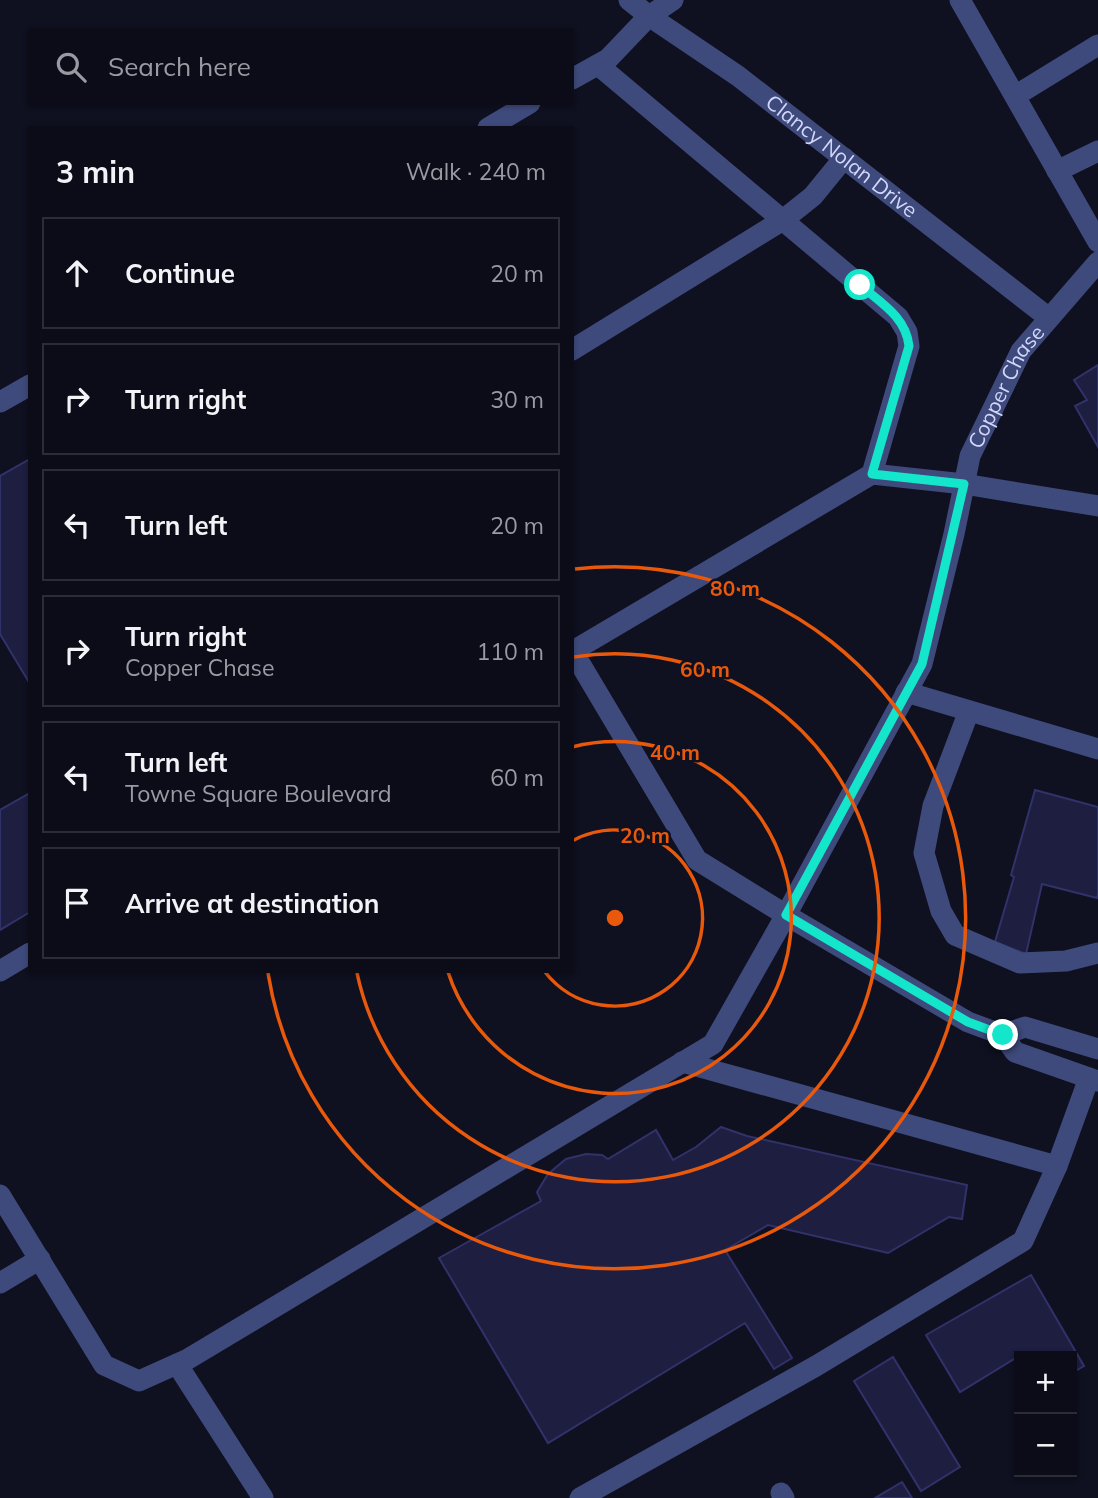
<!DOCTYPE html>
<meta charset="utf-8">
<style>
:root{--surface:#0b0c18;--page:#191a25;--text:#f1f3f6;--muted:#9a9ba2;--line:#2b2c37}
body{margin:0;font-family:Mulish,sans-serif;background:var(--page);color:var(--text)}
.controls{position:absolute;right:21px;bottom:21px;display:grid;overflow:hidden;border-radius:0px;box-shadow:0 2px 5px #0004}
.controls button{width:63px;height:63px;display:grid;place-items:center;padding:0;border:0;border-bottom:2px solid var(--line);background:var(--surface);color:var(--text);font:35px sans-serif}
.stop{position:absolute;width:21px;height:21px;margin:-16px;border:5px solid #13e6ca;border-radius:50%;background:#fff}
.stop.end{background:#13e6ca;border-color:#fff;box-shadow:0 2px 7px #0008}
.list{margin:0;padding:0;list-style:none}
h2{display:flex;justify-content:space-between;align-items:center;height:91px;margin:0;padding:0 28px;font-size:30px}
h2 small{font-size:23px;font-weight:400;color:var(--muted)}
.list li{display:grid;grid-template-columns:46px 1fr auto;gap:21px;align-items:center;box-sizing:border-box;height:112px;margin:0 14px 14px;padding:0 14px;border:2px solid var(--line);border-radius:0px}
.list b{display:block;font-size:26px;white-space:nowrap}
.list p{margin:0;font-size:23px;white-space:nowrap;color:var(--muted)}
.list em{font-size:23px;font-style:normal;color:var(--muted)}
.icon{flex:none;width:38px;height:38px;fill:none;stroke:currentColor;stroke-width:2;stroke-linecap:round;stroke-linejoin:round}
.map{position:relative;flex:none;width:1098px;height:1498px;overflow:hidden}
.search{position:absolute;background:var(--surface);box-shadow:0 2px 5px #0004;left:28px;top:28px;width:546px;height:77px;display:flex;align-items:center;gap:18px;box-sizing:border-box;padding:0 24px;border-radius:0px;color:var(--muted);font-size:26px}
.panel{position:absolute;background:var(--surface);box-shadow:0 2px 5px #0004;left:28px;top:126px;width:546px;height:847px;border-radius:0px}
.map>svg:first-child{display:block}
.building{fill:#1d1e40;stroke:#31326a;stroke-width:2}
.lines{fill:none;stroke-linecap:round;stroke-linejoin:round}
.minor{stroke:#3e4a7b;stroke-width:21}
.route{stroke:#13e6ca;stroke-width:9}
.ring{fill:none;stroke:#e8590c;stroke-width:3.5}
.labels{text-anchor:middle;stroke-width:5;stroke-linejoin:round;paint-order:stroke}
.street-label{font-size:21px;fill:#d2d7fb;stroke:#0f1020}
.centre{fill:#e8590c;stroke:#0f1020;stroke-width:3.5}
.ring-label{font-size:21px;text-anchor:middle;font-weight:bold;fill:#e8590c;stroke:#0f1020;stroke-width:5;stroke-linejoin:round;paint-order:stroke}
</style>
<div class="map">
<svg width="1098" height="1498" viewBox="0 0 1098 1498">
<rect width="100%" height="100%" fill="#0f1020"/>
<!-- building -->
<g class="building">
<polygon points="1098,365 1098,447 1075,406 1087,400 1074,380"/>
<polygon points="30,459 30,684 0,634 0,476"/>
<polygon points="1035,790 1098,807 1098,894 1097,898 1042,884 1026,954 995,942 1014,877 1011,875"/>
<polygon points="30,793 30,912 0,930 0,810"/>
<polygon points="721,1127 747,1136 967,1185 962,1219 949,1217 888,1253 768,1225 725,1250 792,1358 774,1369 745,1323 548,1443 439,1258 541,1201 537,1192 548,1174 566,1159 586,1154 602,1155 608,1159 656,1130 673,1160 696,1147"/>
<polygon points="1031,1275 1084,1366 1072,1373 1072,1356 1019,1356 960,1392 926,1335"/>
<polygon points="893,1357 960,1467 921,1491 854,1381"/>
<polygon points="902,1482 912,1498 875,1498"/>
</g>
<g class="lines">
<!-- minor -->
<g class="minor">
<path id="s1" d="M629 0 649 16 738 76 1049 318"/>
<polyline points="960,0 1098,242"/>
<polyline points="598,65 898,317 907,332 909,346 872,474"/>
<polyline points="572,79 608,59 649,16 673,0"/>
<polyline points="1015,96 1098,45"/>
<polyline points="488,128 530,103"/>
<polyline points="1057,171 1098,151"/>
<polyline points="572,350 783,220 813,196 844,158"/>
<polyline points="0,402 30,385"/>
<polyline points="572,650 697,860 786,915 968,1022 1003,1035"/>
<polyline points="573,651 872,474 964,484 1098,506"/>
<polyline points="906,692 1098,749"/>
<polyline points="969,711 933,806 924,853 941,911 955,935 1020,963 1066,961 1098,953"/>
<polyline points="0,971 30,953"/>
<polyline points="1098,1049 1025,1027 1003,1035 1015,1052 1098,1081"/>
<polyline points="682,1062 1057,1166"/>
<path id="s2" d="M0 1195 104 1365 139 1381 188 1359 713 1044 786 915 922 664 954 534 970 456 1021 351 1098 262"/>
<polyline points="0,1283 40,1259"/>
<polyline points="177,1364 263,1498"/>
<polyline points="781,1493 784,1498"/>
<polyline points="580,1498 816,1366 1023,1241 1057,1166 1089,1078"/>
</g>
</g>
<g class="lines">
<!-- route -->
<path class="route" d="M860 285C881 303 906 317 909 346L872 474 964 484 922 664 786 915 968 1022 1003 1035"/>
</g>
<!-- distance rings -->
<g class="ring">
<path d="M572 841A88 88 0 1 1 545 972"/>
<path d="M572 747A176 176 0 1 1 448 972"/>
<path d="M574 657A264 264 0 1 1 357 973"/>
<path d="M575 569A351 351 0 1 1 268 973"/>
</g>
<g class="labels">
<!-- street labels -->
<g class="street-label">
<text dy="7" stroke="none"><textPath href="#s1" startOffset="264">Clancy Nolan Drive</textPath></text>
<text dy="7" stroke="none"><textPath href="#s2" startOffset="1629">Copper Chase</textPath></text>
</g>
</g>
<circle cx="615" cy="918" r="10" class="centre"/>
<g class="ring-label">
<text x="735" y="596">80 m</text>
<text x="705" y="677">60 m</text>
<text x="675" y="760">40 m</text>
<text x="645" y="843">20 m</text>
</g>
</svg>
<div class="controls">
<button>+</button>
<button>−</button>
</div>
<div class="stop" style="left:860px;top:285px"></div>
<div class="stop end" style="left:1003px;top:1035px"></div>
<div class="search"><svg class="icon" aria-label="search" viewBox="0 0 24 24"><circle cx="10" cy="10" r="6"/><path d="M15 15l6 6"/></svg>Search here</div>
<section class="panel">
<h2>3 min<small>Walk · 240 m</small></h2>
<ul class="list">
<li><svg class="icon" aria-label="ahead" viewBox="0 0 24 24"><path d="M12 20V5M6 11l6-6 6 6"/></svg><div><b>Continue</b></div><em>20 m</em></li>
<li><svg class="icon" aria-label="right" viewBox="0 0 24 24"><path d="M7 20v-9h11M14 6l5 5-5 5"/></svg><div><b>Turn right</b></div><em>30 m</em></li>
<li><svg class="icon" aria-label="left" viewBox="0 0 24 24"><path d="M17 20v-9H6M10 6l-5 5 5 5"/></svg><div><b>Turn left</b></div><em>20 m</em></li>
<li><svg class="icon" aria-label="right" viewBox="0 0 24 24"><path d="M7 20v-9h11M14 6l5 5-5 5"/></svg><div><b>Turn right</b><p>Copper Chase</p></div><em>110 m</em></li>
<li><svg class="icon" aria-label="left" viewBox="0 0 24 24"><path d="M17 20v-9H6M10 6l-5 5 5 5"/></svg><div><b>Turn left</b><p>Towne Square Boulevard</p></div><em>60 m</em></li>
<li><svg class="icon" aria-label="arrive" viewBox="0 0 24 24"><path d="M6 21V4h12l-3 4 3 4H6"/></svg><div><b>Arrive at destination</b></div></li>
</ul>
</section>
</div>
